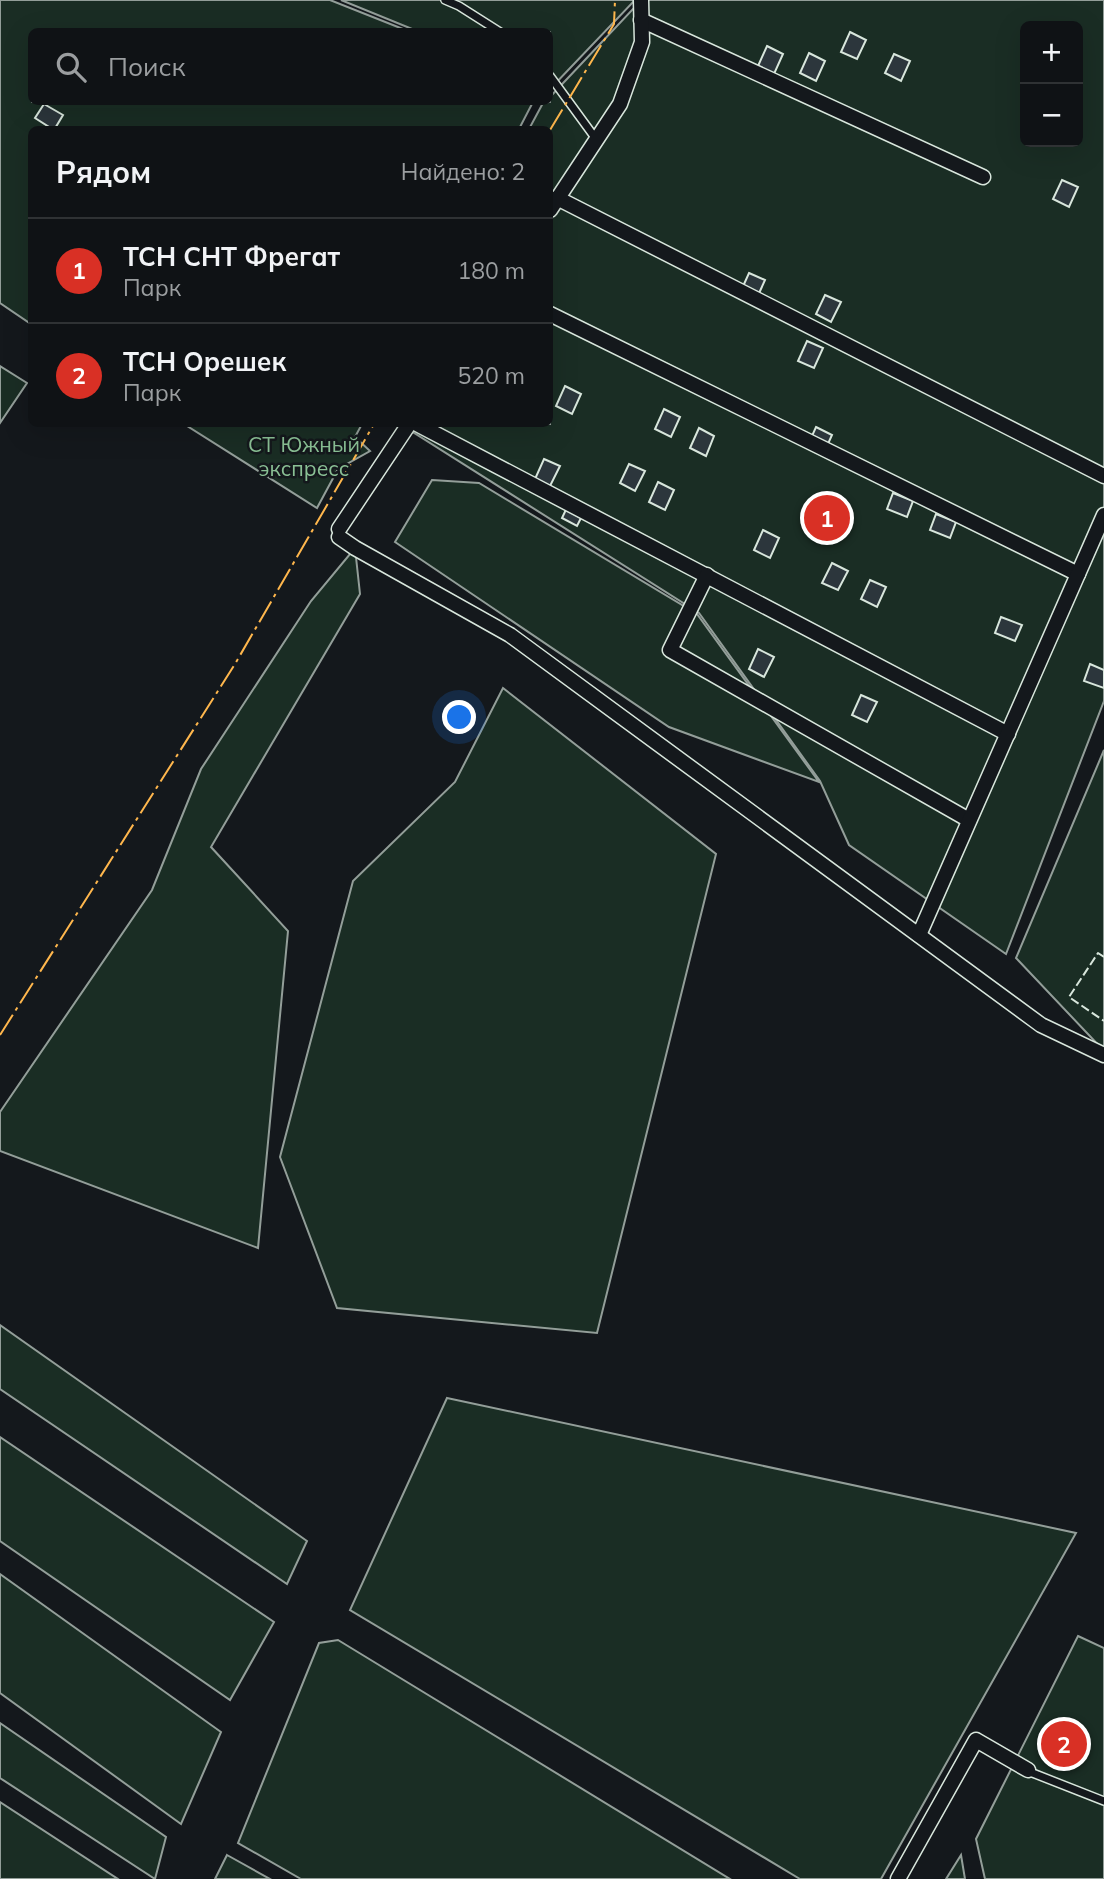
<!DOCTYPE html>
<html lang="ru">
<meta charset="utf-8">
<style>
:root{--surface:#0f1215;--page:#181b1e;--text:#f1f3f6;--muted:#9b9ea0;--line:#2f3234;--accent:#d93025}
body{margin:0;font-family:Mulish,sans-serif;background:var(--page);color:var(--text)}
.controls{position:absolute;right:21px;top:21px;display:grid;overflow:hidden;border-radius:10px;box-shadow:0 7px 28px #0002}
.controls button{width:63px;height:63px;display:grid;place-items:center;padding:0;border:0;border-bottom:2px solid var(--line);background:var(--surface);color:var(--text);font:35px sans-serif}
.you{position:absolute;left:460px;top:718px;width:24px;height:24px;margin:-18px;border:5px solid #fff;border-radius:50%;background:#1a73e8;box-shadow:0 0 0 10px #1a73e833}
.badge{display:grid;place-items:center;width:46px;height:46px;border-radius:50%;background:var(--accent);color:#fff;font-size:23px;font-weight:700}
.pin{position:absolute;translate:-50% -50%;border:4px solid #fff;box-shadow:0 2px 7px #0006}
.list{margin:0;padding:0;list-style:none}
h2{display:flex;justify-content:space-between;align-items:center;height:91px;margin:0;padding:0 28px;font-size:30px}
h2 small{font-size:23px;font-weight:400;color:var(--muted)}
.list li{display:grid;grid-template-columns:46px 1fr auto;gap:21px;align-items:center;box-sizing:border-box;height:105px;padding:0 28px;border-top:2px solid var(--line)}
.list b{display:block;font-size:26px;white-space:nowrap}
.list p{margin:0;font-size:23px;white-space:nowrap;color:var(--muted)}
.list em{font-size:23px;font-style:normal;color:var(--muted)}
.icon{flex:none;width:38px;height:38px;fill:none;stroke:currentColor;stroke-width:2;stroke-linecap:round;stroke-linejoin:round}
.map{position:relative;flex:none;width:1104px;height:1879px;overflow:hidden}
.search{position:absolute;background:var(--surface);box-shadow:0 7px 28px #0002;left:28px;top:28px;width:525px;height:77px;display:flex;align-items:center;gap:18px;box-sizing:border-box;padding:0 24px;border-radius:10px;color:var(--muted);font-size:26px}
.panel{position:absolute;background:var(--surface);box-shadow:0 7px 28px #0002;left:28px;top:126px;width:525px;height:301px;border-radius:10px}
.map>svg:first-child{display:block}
.green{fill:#1a2d24;stroke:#939e99;stroke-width:2;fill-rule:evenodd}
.building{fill:#2c363c;stroke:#d8e6dc;stroke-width:2}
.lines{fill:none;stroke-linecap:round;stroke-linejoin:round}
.lane-casing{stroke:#d8e6dc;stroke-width:10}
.street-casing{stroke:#d8e6dc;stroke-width:17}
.lane{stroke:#14181c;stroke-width:7}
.street{stroke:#14181c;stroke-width:14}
.fence{stroke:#d8e6dc;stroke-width:2;stroke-dasharray:9 3.5;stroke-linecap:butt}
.power{stroke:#ffb74d;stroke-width:2;stroke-dasharray:24 5 3.5 5;stroke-linecap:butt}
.labels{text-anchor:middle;stroke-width:5;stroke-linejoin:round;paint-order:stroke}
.park-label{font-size:21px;fill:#8ac095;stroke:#14181c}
</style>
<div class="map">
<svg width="1104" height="1879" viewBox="0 0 1104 1879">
<rect width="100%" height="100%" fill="#14181c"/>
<!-- green -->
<g class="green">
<polygon points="0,0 330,0 408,31 32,32 32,102 533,102 519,129 32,130 31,324 0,303"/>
<polygon points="341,0 635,0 552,87 550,86 550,32 417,31"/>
<path d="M639 0H1104V701L1006 954 849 845 820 781 699 613 400 424H550V130L529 129 543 103 550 102V97L635 7ZM1025 26H1078V142H1025Z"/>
<polygon points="0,366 27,383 0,423"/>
<polygon points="184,424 362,424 355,437 370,451 338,469 317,508"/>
<polygon points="432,480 479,483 697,614 819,782 669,727 395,542"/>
<polygon points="355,548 360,594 211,847 288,931 258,1248 0,1151 0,1112 152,890 201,769 311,601"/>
<polygon points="503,688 716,854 597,1333 337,1308 280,1157 353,881 455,782"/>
<polygon points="1104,750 1104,1051 1016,958"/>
<polygon points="0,1325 307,1541 287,1584 0,1389"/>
<polygon points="447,1398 1076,1533 881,1879 800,1879 350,1610"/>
<polygon points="0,1437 274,1622 230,1700 0,1541"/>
<polygon points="0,1574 221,1732 181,1824 0,1693"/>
<polygon points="1078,1636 1104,1648 1104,1879 985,1879 976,1839"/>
<polygon points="338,1640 730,1879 301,1879 238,1843 319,1643"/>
<polygon points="0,1723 166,1837 155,1879 0,1778"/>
<polygon points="0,1802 118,1879 0,1879"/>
<polygon points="227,1855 270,1879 215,1879"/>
<polygon points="961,1855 965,1879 946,1879"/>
</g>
<!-- building -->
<g class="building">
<polygon points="850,32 866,40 857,59 841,52"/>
<polygon points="767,46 783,54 774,74 758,66"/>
<polygon points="809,53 825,61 816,81 800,73"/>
<polygon points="894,54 910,61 901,81 885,73"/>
<polygon points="44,104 63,115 54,130 35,118"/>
<polygon points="1062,180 1078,187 1069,207 1053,199"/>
<polygon points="749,273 765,280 756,300 740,293"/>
<polygon points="825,295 841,302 831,322 816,314"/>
<polygon points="807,341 823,348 814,368 798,361"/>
<polygon points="565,386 581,394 572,414 556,406"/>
<polygon points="664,409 680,417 671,437 655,429"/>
<polygon points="816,427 832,435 823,455 807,447"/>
<polygon points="699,428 714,436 706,456 690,448"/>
<polygon points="544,459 560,466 550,486 535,479"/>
<polygon points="629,464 645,471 635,491 620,483"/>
<polygon points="658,482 674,490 665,510 649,502"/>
<polygon points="893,493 913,501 907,517 887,509"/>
<polygon points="571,499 587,506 577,526 562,518"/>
<polygon points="936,514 956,522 950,538 930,530"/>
<polygon points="763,530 779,538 770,558 754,550"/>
<polygon points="832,563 848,571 838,590 822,583"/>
<polygon points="870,580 886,587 877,607 861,599"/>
<polygon points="1001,617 1022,625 1015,641 995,633"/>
<polygon points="758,649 774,657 764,677 749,669"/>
<polygon points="1090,664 1104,670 1104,688 1084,681"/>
<polygon points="861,695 877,702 867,722 852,715"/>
</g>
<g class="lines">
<defs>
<g id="lane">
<polyline points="445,0 459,6 500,32"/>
<polyline points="550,76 596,139"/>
<polyline points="1030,1772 1104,1801"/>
</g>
<g id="street">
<polyline points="641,20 983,177"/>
<polyline points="557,198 1104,476"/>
<polyline points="550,210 620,104 642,42 641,0"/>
<polyline points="550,314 1078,574"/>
<polyline points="417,424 1008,734"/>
<polyline points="339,529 409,424"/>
<polyline points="339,537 355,548 510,635 1041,1025 1104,1055"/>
<polyline points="707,575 670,650 969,820"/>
<polyline points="919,935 1104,515"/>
<polyline points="898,1879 976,1740 1028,1770"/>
</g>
</defs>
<!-- lane casing -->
<use href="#lane" class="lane-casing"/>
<!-- street casing -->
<use href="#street" class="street-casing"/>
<!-- lane -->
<use href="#lane" class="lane"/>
<!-- street -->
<use href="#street" class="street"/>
<!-- fence -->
<polyline class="fence" points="1104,957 1098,953 1069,997 1104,1021"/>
<!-- power -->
<g class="power">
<polyline points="550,130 614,24 615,0"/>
<polyline points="0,1035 235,664 374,424"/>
</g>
</g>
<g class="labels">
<!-- park labels -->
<g class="park-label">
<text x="304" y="452">СТ Южный<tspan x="304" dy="24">экспресс</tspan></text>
</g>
</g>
</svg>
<div class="controls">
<button>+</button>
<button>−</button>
</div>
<div class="you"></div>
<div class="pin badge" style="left:827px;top:518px">1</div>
<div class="pin badge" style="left:1064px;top:1744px">2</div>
<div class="search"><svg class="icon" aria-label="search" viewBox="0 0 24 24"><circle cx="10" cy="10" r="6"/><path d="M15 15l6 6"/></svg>Поиск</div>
<section class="panel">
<h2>Рядом<small>Найдено: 2</small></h2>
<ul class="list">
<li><span class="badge">1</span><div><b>ТСН СНТ Фрегат</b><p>Парк</p></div><em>180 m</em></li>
<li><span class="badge">2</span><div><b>ТСН Орешек</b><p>Парк</p></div><em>520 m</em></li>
</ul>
</section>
</div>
